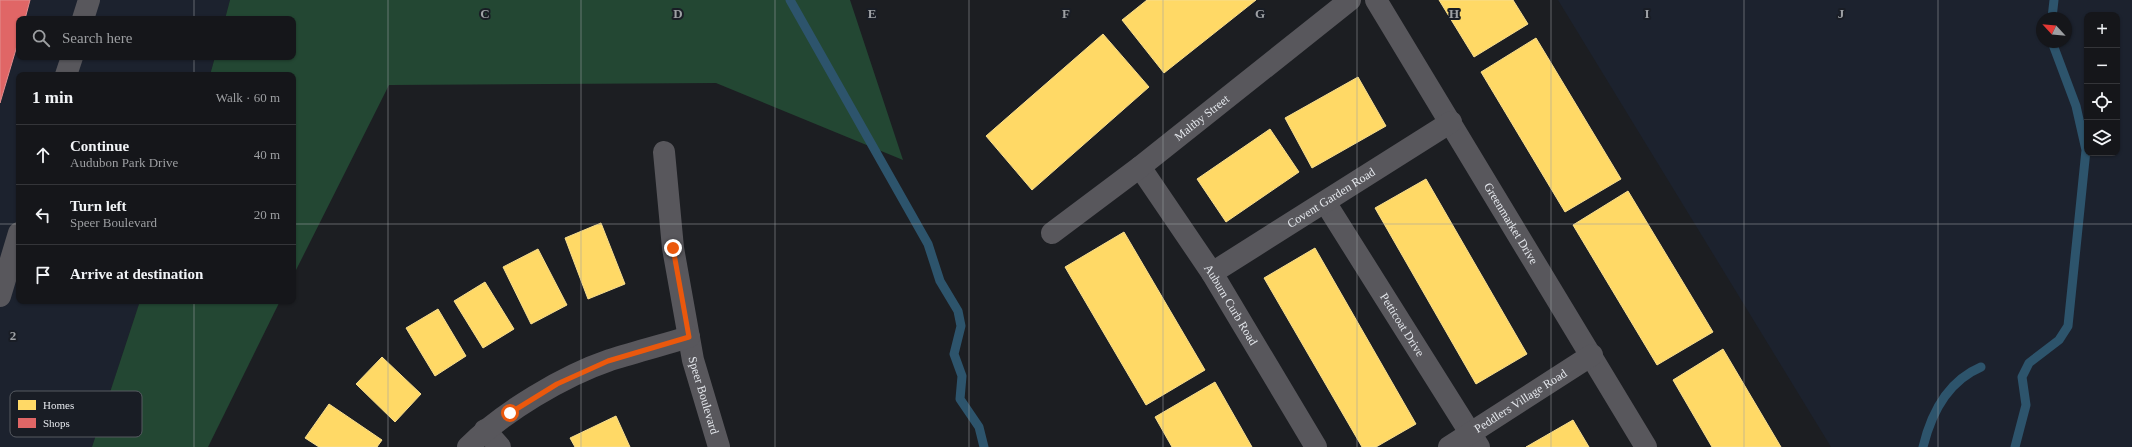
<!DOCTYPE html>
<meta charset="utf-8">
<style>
:root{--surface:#15161a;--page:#1e1f23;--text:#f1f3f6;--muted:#9d9fa2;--line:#343539}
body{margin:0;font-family:Georgia,serif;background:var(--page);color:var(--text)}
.controls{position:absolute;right:12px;top:12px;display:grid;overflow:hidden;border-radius:8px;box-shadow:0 1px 3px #0004}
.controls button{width:36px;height:36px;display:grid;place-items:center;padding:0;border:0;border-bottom:1px solid var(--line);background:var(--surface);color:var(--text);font:20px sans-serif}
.compass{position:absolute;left:2036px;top:12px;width:36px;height:36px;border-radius:50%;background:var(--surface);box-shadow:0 1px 3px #0004;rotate:296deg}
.stop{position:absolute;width:12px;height:12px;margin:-9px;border:3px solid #ea580c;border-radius:50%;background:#fff}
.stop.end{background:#ea580c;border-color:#fff;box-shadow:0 1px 4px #0008}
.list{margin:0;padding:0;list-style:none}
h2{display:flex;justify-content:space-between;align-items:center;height:52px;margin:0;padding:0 16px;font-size:17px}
h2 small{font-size:13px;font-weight:400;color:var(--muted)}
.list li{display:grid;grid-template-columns:26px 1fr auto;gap:12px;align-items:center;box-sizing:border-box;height:60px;padding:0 16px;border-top:1px solid var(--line)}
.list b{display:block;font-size:15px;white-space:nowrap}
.list p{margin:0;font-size:13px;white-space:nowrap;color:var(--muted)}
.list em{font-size:13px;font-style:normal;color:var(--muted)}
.icon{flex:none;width:22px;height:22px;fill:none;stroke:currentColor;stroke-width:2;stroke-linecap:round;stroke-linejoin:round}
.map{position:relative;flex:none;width:2132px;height:447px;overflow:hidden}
.search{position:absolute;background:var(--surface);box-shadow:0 1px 3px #0004;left:16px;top:16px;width:280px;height:44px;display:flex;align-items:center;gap:10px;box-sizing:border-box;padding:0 14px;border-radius:8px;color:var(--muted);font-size:15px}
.panel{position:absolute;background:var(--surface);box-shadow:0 1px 3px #0004;left:16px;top:72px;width:280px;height:232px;border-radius:8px}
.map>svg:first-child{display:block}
.built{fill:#1c222e;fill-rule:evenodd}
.green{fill:#234733}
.homes{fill:#ffd966;stroke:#f7dd8e}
.shops{fill:#e06666;stroke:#e18d8e}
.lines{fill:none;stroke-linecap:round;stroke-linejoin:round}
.stream{stroke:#2d546c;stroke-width:9}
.minor{stroke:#58575c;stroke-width:22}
.route{stroke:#ea580c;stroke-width:5}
.grid{fill:none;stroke:#9ea1a5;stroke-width:1;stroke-opacity:0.55}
.labels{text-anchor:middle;stroke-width:4;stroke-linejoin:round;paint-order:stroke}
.street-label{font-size:12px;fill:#e4e7ec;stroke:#191d25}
.key{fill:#191d25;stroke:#565a61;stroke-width:1}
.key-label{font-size:11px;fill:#e4e7ec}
.grid-label{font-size:13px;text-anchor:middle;font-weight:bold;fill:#9ea1a5;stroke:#191d25;stroke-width:4;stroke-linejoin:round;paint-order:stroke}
</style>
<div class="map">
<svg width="2132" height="447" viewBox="0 0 2132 447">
<rect width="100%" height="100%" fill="#1c1e22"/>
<!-- built -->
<g class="built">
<polygon points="0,0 230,0 225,19 19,19 19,57 215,57 210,75 19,75 19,301 140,301 92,447 0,447"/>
<path d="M1558 0H2132V447H1831ZM2087 15H2117V153H2087ZM2042 18H2066V42H2042Z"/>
</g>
<!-- green -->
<g class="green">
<polygon points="230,0 850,0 903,160 716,83 389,85 293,276 293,75 210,75 215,57 293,57 293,19 225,19"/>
<polygon points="140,301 280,301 208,447 92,447"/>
</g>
<!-- homes -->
<g class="homes">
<polygon points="1147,0 1256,0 1164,73 1122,20"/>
<polygon points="1439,0 1513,0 1528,24 1474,57"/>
<polygon points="1103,34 1149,87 1032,190 986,136"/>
<polygon points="1536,38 1621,179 1565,212 1481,72"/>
<polygon points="1358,77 1386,126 1312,168 1285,118"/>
<polygon points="1270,129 1299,172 1226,222 1197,179"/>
<polygon points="1426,179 1527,354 1476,384 1375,208"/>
<polygon points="1628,191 1713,332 1657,365 1573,225"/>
<polygon points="601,223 625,284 588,299 565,238"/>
<polygon points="1124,232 1205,370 1146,405 1065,267"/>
<polygon points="1315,248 1416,424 1376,447 1362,447 1264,278"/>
<polygon points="538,249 567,305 531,324 503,267"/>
<polygon points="485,282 514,329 483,348 454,301"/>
<polygon points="438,309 466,356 435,376 406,328"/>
<polygon points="1723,349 1781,447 1712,447 1673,380"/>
<polygon points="382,357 421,394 395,422 356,384"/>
<polygon points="1215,382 1252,447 1172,447 1155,417"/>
<polygon points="329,404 382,440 377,447 319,447 305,438"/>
<polygon points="616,416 630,447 575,447 570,438"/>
<polygon points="1573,420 1589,447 1526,447"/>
</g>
<!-- shops -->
<polygon class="shops" points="0,0 30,0 25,19 19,19 19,39 0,103"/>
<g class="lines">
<!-- stream -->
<g class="stream">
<polyline points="790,0 928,244 940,281 958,311 961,326 954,354 962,376 960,399 979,427 984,447"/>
<polyline points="2052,18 2054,0"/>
<path d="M1923 447C1931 414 1948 381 1981 367"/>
<polyline points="2015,447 2026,405 2022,377 2029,363 2059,340 2068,326 2086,150 2076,106 2052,42"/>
</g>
<!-- minor -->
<g class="minor">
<path id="s1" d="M1376 0 1646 447"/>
<polyline points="83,19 89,0"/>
<polyline points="66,75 72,57"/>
<path id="s2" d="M664 152 673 248 693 360 719 447"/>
<path id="s3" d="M1140 167 1212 273 1316 447"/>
<path id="s4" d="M1325 202 1479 447"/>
<path id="s5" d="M1052 233 1140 167 1350 0"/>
<path id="s6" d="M1212 273 1451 122"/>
<polyline points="0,296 19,233"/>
<polyline points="485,430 500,447"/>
<path d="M468 447C503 412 563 376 610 360 636 352 662 345 689 337"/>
<path id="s7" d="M1449 447 1592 355"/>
</g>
</g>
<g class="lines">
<!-- route -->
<polyline class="route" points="510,413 557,384 608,361 689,337 673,248"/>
</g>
<!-- grid -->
<path class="grid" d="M194 0V19M388 0V447M581 0V447M775 0V447M969 0V447M1163 0V447M1357 0V447M1551 0V447M1744 0V447M1938 0V447M194 57V75M0 224H19M293 224H2132M194 301V447"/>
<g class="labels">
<!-- street labels -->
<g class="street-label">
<text dy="4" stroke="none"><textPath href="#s5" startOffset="189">Maltby Street</textPath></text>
<text dy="4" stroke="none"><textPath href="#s6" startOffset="141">Covent Garden Road</textPath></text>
<text dy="4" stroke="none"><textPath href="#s1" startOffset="261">Greenmarket Drive</textPath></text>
<text dy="4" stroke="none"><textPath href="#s3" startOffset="165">Auburn Curb Road</textPath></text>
<text dy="4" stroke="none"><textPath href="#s4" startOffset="145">Petticoat Drive</textPath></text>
<text dy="4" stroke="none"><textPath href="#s2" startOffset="247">Speer Boulevard</textPath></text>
<text dy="4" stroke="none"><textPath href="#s7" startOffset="85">Peddlers Village Road</textPath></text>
</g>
</g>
<!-- legend -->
<rect x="10" y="391" width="132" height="46" rx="6" class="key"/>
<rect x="18" y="400" width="18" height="10" fill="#ffd966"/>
<rect x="18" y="418" width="18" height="10" fill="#e06666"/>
<g class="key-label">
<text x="43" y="409">Homes</text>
<text x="43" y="427">Shops</text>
</g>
<g class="grid-label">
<text x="485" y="18">C</text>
<text x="678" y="18">D</text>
<text x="872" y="18">E</text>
<text x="1066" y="18">F</text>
<text x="1260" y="18">G</text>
<text x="1454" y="18">H</text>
<text x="1647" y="18">I</text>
<text x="1841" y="18">J</text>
<text x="13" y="340">2</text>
</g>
</svg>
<div class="controls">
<button>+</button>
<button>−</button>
<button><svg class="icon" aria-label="locate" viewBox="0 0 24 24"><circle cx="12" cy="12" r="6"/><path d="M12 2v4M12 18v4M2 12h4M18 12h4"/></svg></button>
<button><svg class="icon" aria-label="layers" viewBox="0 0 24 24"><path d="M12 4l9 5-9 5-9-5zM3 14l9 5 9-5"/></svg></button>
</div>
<svg class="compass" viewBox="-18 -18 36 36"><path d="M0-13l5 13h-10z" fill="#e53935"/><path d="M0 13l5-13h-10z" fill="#9d9fa2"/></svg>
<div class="stop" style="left:510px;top:413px"></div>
<div class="stop end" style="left:673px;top:248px"></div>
<div class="search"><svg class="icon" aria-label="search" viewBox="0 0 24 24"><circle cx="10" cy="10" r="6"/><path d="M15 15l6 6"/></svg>Search here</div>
<section class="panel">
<h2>1 min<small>Walk · 60 m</small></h2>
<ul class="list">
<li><svg class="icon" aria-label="ahead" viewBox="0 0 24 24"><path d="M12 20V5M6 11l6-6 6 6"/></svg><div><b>Continue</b><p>Audubon Park Drive</p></div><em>40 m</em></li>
<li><svg class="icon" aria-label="left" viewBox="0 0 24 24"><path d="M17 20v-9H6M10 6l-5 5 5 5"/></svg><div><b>Turn left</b><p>Speer Boulevard</p></div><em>20 m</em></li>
<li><svg class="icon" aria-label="arrive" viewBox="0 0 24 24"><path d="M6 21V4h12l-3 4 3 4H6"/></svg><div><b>Arrive at destination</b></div></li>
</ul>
</section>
</div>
